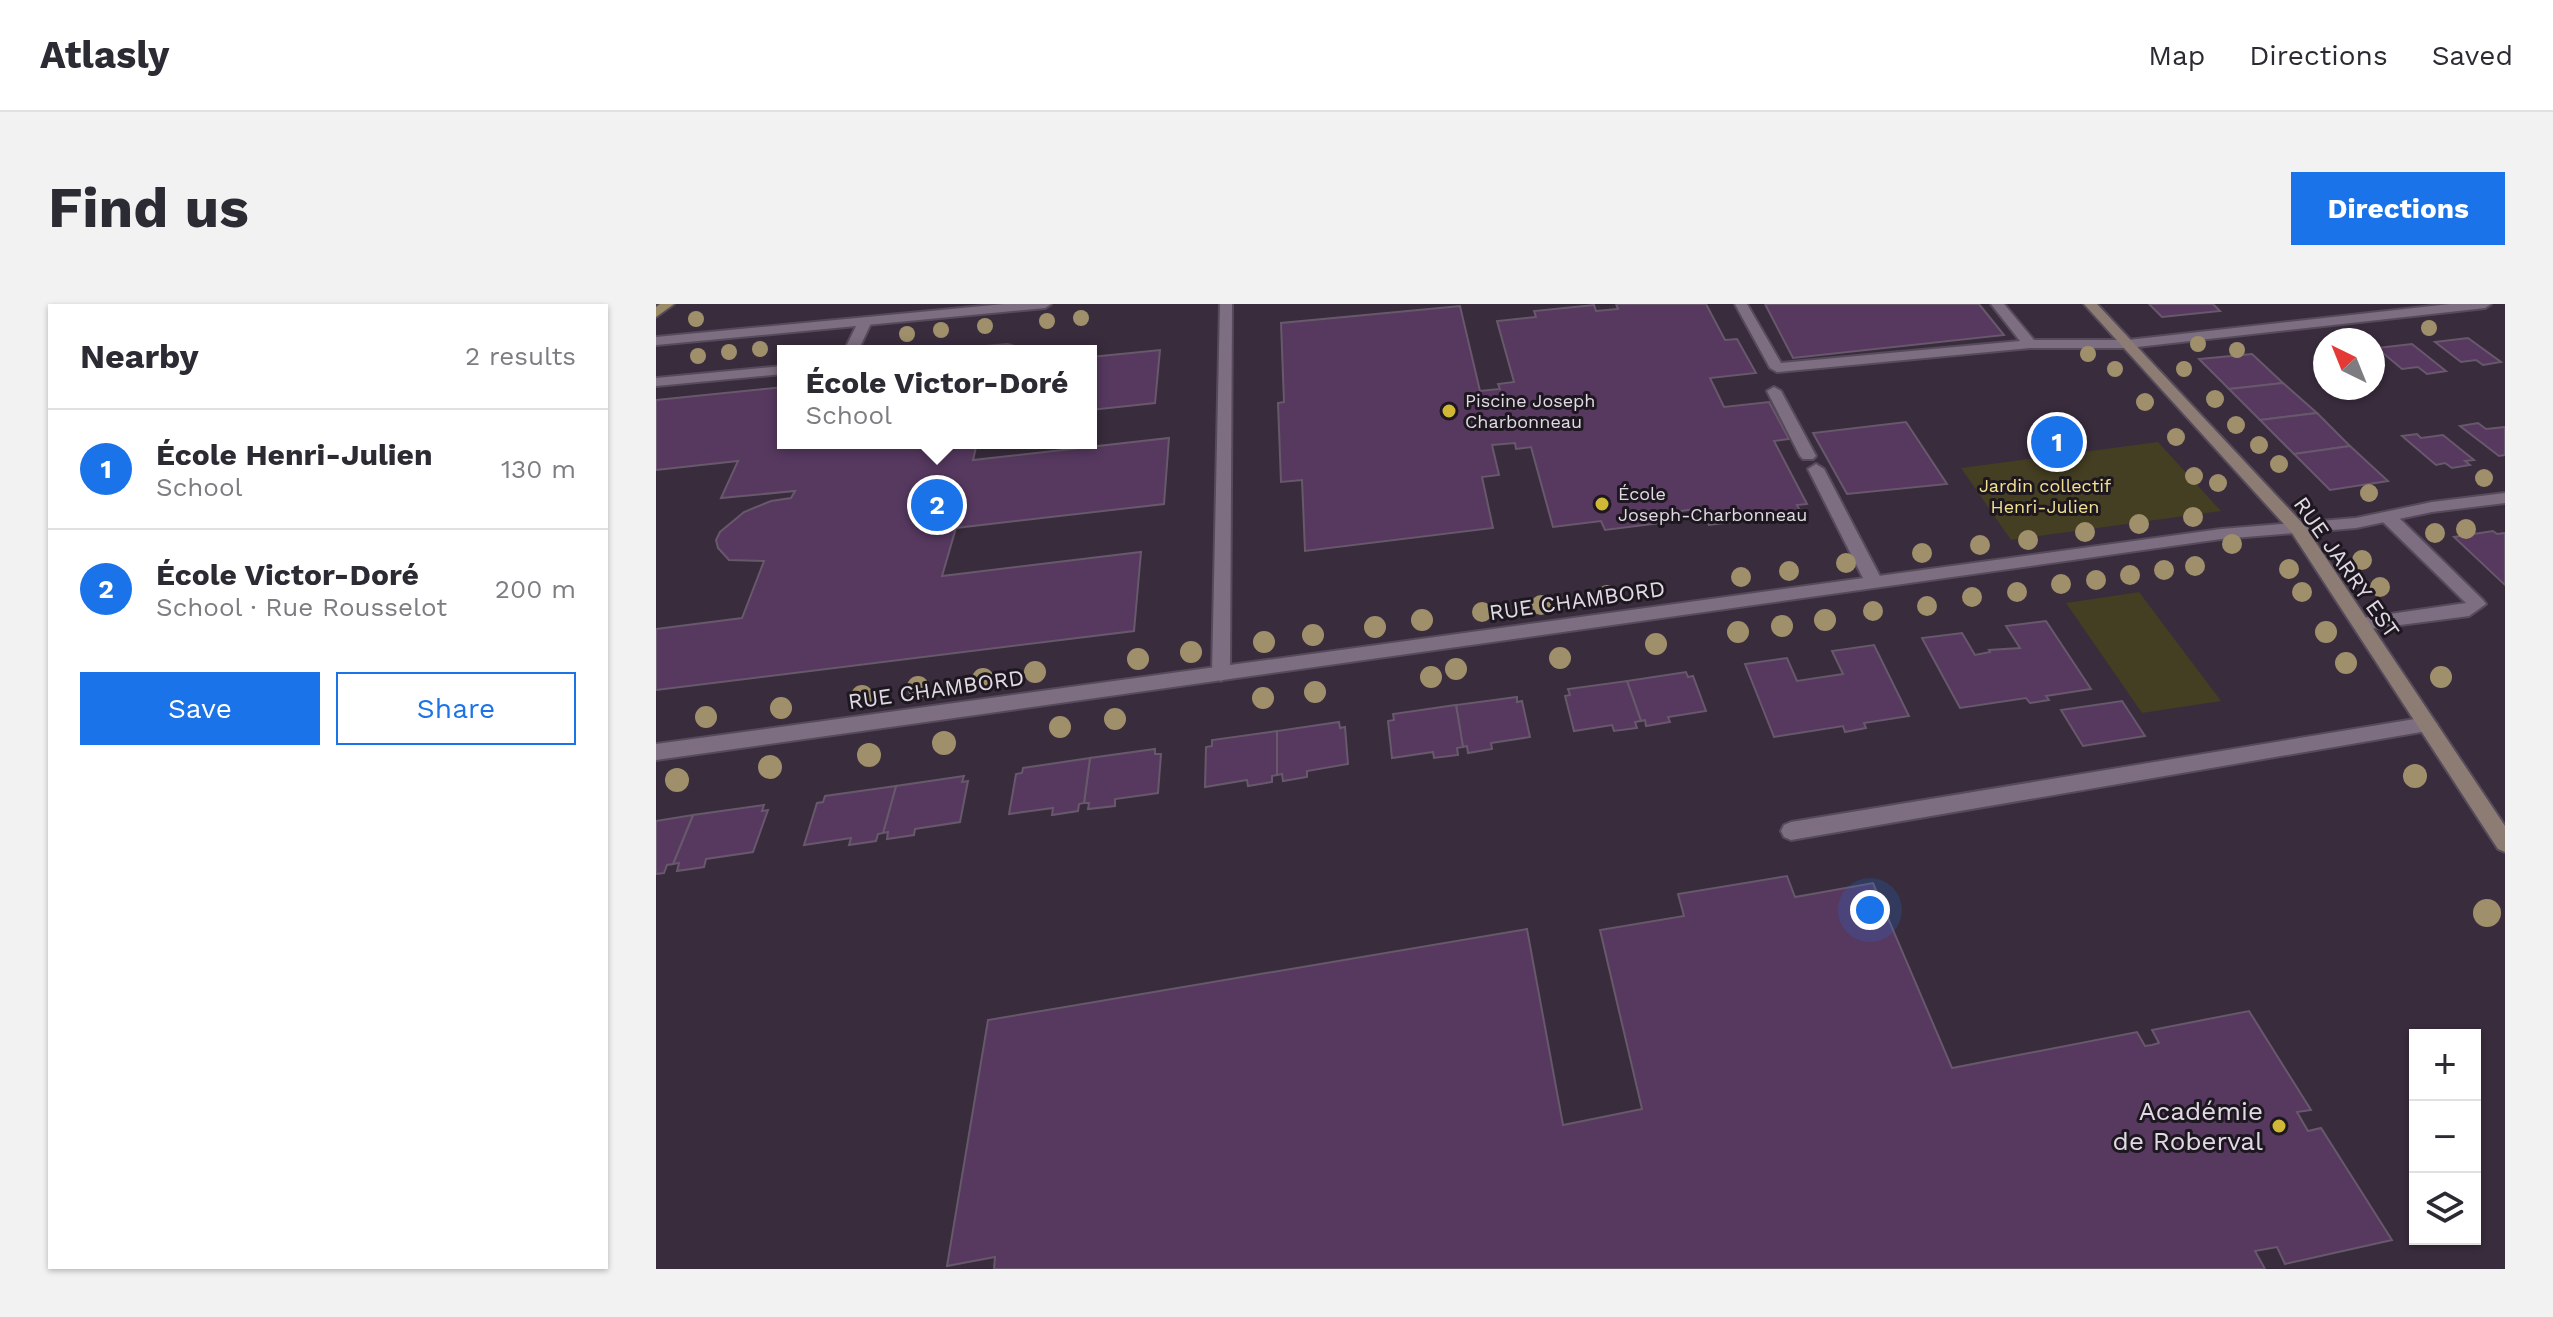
<!DOCTYPE html>
<meta charset="utf-8">
<style>
:root{--surface:#fff;--page:#f2f2f3;--text:#2b2b33;--muted:#7c7c81;--line:#e1e1e2;--accent:#1a73e8}
body{margin:0;font-family:"Work Sans",sans-serif;background:var(--page);color:var(--text)}
.controls{position:absolute;right:24px;bottom:24px;display:grid;overflow:hidden;border-radius:0px;box-shadow:0 2px 6px #0004}
.controls button{width:72px;height:72px;display:grid;place-items:center;padding:0;border:0;border-bottom:2px solid var(--line);background:var(--surface);color:var(--text);font:40px sans-serif}
.compass{position:absolute;left:1657px;top:24px;width:72px;height:72px;border-radius:50%;background:var(--surface);box-shadow:0 2px 6px #0004;rotate:317deg}
.you{position:absolute;left:1214px;top:606px;width:28px;height:28px;margin:-20px;border:6px solid #fff;border-radius:50%;background:#1a73e8;box-shadow:0 0 0 12px #1a73e833}
.badge{display:grid;place-items:center;width:52px;height:52px;border-radius:50%;background:var(--accent);color:#fff;font-size:26px;font-weight:700}
.pin{position:absolute;translate:-50% -50%;border:4px solid #fff;box-shadow:0 2px 8px #0006}
.popup{position:absolute;left:121px;top:41px;width:320px;height:104px;box-sizing:border-box;display:grid;place-content:center;border-radius:0px;background:var(--surface);filter:drop-shadow(0 2px 6px #0005);font-size:26px;white-space:nowrap;color:var(--muted)}
.popup b{font-size:30px;color:var(--text)}
.popup::after{content:'';position:absolute;left:50%;top:100%;margin-left:-16px;border:16px solid transparent;border-top-color:var(--surface)}
.list{margin:0;padding:0;list-style:none}
h2{display:flex;justify-content:space-between;align-items:center;height:104px;margin:0;padding:0 32px;font-size:34px}
h2 small{font-size:26px;font-weight:400;color:var(--muted)}
.list li{display:grid;grid-template-columns:52px 1fr auto;gap:24px;align-items:center;box-sizing:border-box;height:120px;padding:0 32px;border-top:2px solid var(--line)}
.list b{display:block;font-size:30px;white-space:nowrap}
.list p{margin:0;font-size:26px;white-space:nowrap;color:var(--muted)}
.list em{font-size:26px;font-style:normal;color:var(--muted)}
.actions{display:flex;gap:16px;padding:24px 32px}
.actions a{flex:1;padding:18px 0;border:2px solid var(--accent);border-radius:0px;text-align:center;font-size:28px;color:var(--accent)}
.actions .main{background:var(--accent);color:#fff}
.icon{flex:none;width:44px;height:44px;fill:none;stroke:currentColor;stroke-width:2;stroke-linecap:round;stroke-linejoin:round}
.map{position:relative;flex:none;width:1849px;height:965px;overflow:hidden;border-radius:0px}
header{display:flex;align-items:center;gap:48px;box-sizing:border-box;height:112px;padding:0 40px;background:var(--surface);border-bottom:2px solid var(--line)}
header strong{font-size:38px}
nav{display:flex;gap:44px;margin-inline-start:auto;font-size:28px}
.intro{display:flex;align-items:center;justify-content:space-between;box-sizing:border-box;height:192px;padding:0 48px}
h1{margin:0;font-size:56px}
.button{padding:20px 36px;border-radius:0px;background:var(--accent);color:#fff;font-size:28px;font-weight:700}
main{display:flex;gap:48px;padding:0 48px}
aside{flex:1;background:var(--surface);border-radius:0px;box-shadow:0 2px 6px #0004}
.map>svg:first-child{display:block}
.green{fill:#443e22}
.building{fill:#573960;stroke:#67586b;stroke-width:2}
.lines{fill:none;stroke-linecap:round;stroke-linejoin:round}
.service-casing{stroke:#564b5a;stroke-width:4}
.minor-casing{stroke:#564b5a;stroke-width:4}
.secondary-casing{stroke:#564b5a;stroke-width:4}
.primary-casing{stroke:#564b5a;stroke-width:4}
.service{fill:#7e6e82;fill-rule:evenodd}
.minor{fill:#7e6e82;fill-rule:evenodd}
.secondary{fill:#8c7c73;fill-rule:evenodd}
.primary{fill:#9a8a65;fill-rule:evenodd}
.tree{fill:#9f906b}
.poi-dot{fill:#d0b736;stroke:#1d171f;stroke-width:3}
.labels{text-anchor:middle;stroke-width:6;stroke-linejoin:round;paint-order:stroke}
.far-poi-label{font-size:18px;fill:#e1d9e4;stroke:#1d171f;text-anchor:start}
.far-park-label{font-size:18px;fill:#f2e190;stroke:#1d171f}
.street-label{font-size:22px;fill:#e1d9e4;stroke:#1d171f}
.near-poi-label{font-size:26px;fill:#e1d9e4;stroke:#1d171f;text-anchor:end}
</style>
<header>
<strong>Atlasly</strong>
<nav><a>Map</a><a>Directions</a><a>Saved</a></nav>
</header>
<div class="intro"><h1>Find us</h1><a class="button">Directions</a></div>
<main>
<aside>
<h2>Nearby<small>2 results</small></h2>
<ul class="list">
<li><span class="badge">1</span><div><b>École Henri-Julien</b><p>School</p></div><em>130 m</em></li>
<li><span class="badge">2</span><div><b>École Victor-Doré</b><p>School · Rue Rousselot</p></div><em>200 m</em></li>
</ul>
<div class="actions"><a class="main">Save</a><a>Share</a></div>
</aside>
<div class="map">
<svg width="1849" height="965" viewBox="0 0 1849 965">
<rect width="100%" height="100%" fill="#392c3d"/>
<!-- green -->
<g class="green">
<polygon points="1502,138 1565,207 1355,236 1305,164"/>
<polygon points="1483,288 1565,397 1486,409 1410,299"/>
</g>
<!-- building -->
<g class="building">
<polygon points="960,0 1050,0 1069,36 1081,35 1100,69 1054,74 1068,103 1113,98 1133,135 1118,137 1151,200 1141,201 1145,209 1053,221 1046,204 1018,208 1021,217 949,226 945,217 897,223 875,143 860,145 859,139 836,141 843,171 826,173 837,224 649,247 646,176 625,178 622,99 628,98 625,19 804,2 824,87 844,85 842,80 858,78 841,17 880,13 878,7 938,1 940,7 962,5"/>
<polygon points="1109,0 1323,0 1348,31 1137,54"/>
<polygon points="1493,0 1557,0 1564,7 1506,13"/>
<polygon points="1812,34 1845,58 1827,61 1820,56 1805,58 1779,38"/>
<polygon points="1756,40 1790,67 1771,70 1762,63 1746,65 1721,44"/>
<polygon points="504,46 499,99 435,106 435,53"/>
<polygon points="1596,50 1627,79 1573,85 1543,55"/>
<polygon points="1627,79 1661,109 1604,116 1573,85"/>
<polygon points="127,83 127,139 321,139 317,156 513,134 508,200 300,224 286,272 485,248 478,327 0,386 0,325 86,314 108,257 73,256 62,244 60,236 64,228 88,208 115,197 135,194 139,187 65,194 82,157 0,166 0,96"/>
<polygon points="1661,109 1694,142 1638,150 1604,116"/>
<polygon points="1250,118 1291,180 1191,190 1157,129"/>
<polygon points="1822,119 1830,125 1849,123 1849,151 1843,152 1804,122"/>
<polygon points="1761,130 1765,134 1787,131 1818,156 1809,157 1814,161 1796,164 1789,159 1780,161 1746,132"/>
<polygon points="1694,142 1732,177 1674,186 1638,150"/>
<polygon points="1837,227 1841,230 1849,229 1849,281 1798,233"/>
<polygon points="1390,317 1435,385 1390,392 1393,396 1374,399 1370,394 1304,404 1266,334 1306,329 1319,351 1334,348 1333,346 1364,344 1350,322"/>
<polygon points="1218,341 1253,412 1208,419 1210,424 1189,428 1187,422 1118,433 1089,360 1131,354 1141,377 1187,370 1176,347"/>
<polygon points="1030,368 1032,373 1037,372 1050,407 1012,413 1014,418 990,422 989,416 985,417 971,377"/>
<polygon points="971,377 985,417 979,418 981,424 958,427 956,421 918,427 909,392 914,391 912,385"/>
<polygon points="861,393 861,398 866,397 874,433 835,439 836,445 812,449 811,442 807,443 800,401"/>
<polygon points="1466,397 1489,432 1427,442 1405,406"/>
<polygon points="800,401 807,443 801,444 802,451 778,454 777,448 736,454 732,417 738,416 737,410"/>
<polygon points="683,418 684,424 689,423 692,460 651,467 651,473 627,477 626,470 621,471 621,427"/>
<polygon points="621,427 621,471 616,472 616,478 592,482 591,476 549,483 550,443 556,442 556,436"/>
<polygon points="499,445 499,450 505,450 502,489 459,495 459,502 432,505 433,499 428,499 434,454"/>
<polygon points="434,454 428,499 423,500 422,507 396,511 397,504 353,510 360,470 366,469 367,464"/>
<polygon points="308,472 306,478 312,477 304,518 259,525 258,531 231,535 232,528 227,529 240,482"/>
<polygon points="240,482 227,529 222,530 220,537 193,541 195,534 148,541 161,499 167,498 169,492"/>
<polygon points="108,501 106,507 112,506 97,548 50,555 48,563 21,567 23,559 17,560 37,511"/>
<polygon points="37,511 17,560 11,561 8,569 0,570 0,517"/>
<polygon points="1131,572 1139,593 1217,579 1296,764 1481,728 1489,742 1496,741 1503,739 1496,726 1593,707 1655,806 1641,808 1652,827 1665,824 1736,936 1629,960 1621,943 1599,947 1609,965 338,965 339,953 291,962 332,716 871,625 907,821 986,805 944,626 1028,612 1022,590"/>
</g>
<g class="lines">
<defs>
<g id="service">
<polygon points="564,0 576,0 574,370 565,377 556,370"/>
<polygon points="1079,0 1091,0 1125,59 1364,37 1335,0 1348,0 1378,36 1472,36 1479,40 1472,44 1374,44 1121,68 1114,64"/>
<polygon points="204,14 216,17 202,47 188,47"/>
<polygon points="351,41 356,42 356,47 323,47 330,43"/>
<polygon points="127,62 127,70 0,82 0,74"/>
<polygon points="1118,83 1125,87 1160,152 1157,155 1147,155 1144,152 1111,87"/>
<polygon points="1160,160 1168,165 1227,278 1224,282 1212,282 1209,278 1152,165"/>
<polygon points="1732,208 1738,209 1827,296 1830,300 1813,312 1706,326 1700,324 1697,320 1706,314 1810,299 1726,217 1724,213"/>
<polygon points="1771,413 1781,420 1771,427 1135,536 1128,533 1125,527 1128,521 1135,518"/>
</g>
<g id="minor">
<polygon points="348,0 395,0 389,4 0,41 0,33"/>
<polygon points="1794,0 1835,0 1829,4 1472,44 1465,40 1472,36"/>
<polygon points="1849,189 1849,199 1776,208 1700,224 1565,235 0,456 0,440 1565,225 1700,214 1776,198"/>
</g>
<polygon id="secondary" points="1428,0 1441,0 1648,221 1849,522 1849,548 1842,545 1636,229"/>
<polygon id="primary" points="4,0 18,0 0,13 0,3"/>
</defs>
<!-- service casing -->
<use href="#service" class="service-casing"/>
<!-- minor casing -->
<use href="#minor" class="minor-casing"/>
<!-- secondary casing -->
<use href="#secondary" class="secondary-casing"/>
<!-- primary casing -->
<use href="#primary" class="primary-casing"/>
<!-- service -->
<use href="#service" class="service"/>
<!-- minor -->
<use href="#minor" class="minor"/>
<!-- secondary -->
<use href="#secondary" class="secondary"/>
<!-- primary -->
<use href="#primary" class="primary"/>
</g>
<!-- trees -->
<g class="tree">
<circle cx="425" cy="14" r="8"/>
<circle cx="40" cy="15" r="8"/>
<circle cx="391" cy="17" r="8"/>
<circle cx="329" cy="22" r="8"/>
<circle cx="1773" cy="24" r="8"/>
<circle cx="285" cy="26" r="8"/>
<circle cx="251" cy="30" r="8"/>
<circle cx="1542" cy="40" r="8"/>
<circle cx="104" cy="45" r="8"/>
<circle cx="1581" cy="46" r="8"/>
<circle cx="73" cy="48" r="8"/>
<circle cx="1432" cy="50" r="8"/>
<circle cx="42" cy="52" r="8"/>
<circle cx="1459" cy="65" r="8"/>
<circle cx="1528" cy="65" r="8"/>
<circle cx="1559" cy="95" r="9"/>
<circle cx="1489" cy="98" r="9"/>
<circle cx="1580" cy="121" r="9"/>
<circle cx="1520" cy="133" r="9"/>
<circle cx="1603" cy="141" r="9"/>
<circle cx="1623" cy="160" r="9"/>
<circle cx="1538" cy="172" r="9"/>
<circle cx="1828" cy="174" r="9"/>
<circle cx="1562" cy="179" r="9"/>
<circle cx="1713" cy="189" r="9"/>
<circle cx="1537" cy="213" r="10"/>
<circle cx="1483" cy="220" r="10"/>
<circle cx="1810" cy="225" r="10"/>
<circle cx="1429" cy="228" r="10"/>
<circle cx="1779" cy="229" r="10"/>
<circle cx="1372" cy="236" r="10"/>
<circle cx="1576" cy="240" r="10"/>
<circle cx="1324" cy="241" r="10"/>
<circle cx="1266" cy="249" r="10"/>
<circle cx="1706" cy="256" r="10"/>
<circle cx="1190" cy="259" r="10"/>
<circle cx="1539" cy="262" r="10"/>
<circle cx="1633" cy="265" r="10"/>
<circle cx="1508" cy="266" r="10"/>
<circle cx="1133" cy="267" r="10"/>
<circle cx="1474" cy="271" r="10"/>
<circle cx="1085" cy="273" r="10"/>
<circle cx="1440" cy="276" r="10"/>
<circle cx="1405" cy="280" r="10"/>
<circle cx="1724" cy="283" r="10"/>
<circle cx="1361" cy="288" r="10"/>
<circle cx="1646" cy="288" r="10"/>
<circle cx="951" cy="291" r="10"/>
<circle cx="1316" cy="293" r="10"/>
<circle cx="885" cy="301" r="10"/>
<circle cx="1271" cy="302" r="10"/>
<circle cx="1217" cy="307" r="10"/>
<circle cx="826" cy="308" r="10"/>
<circle cx="766" cy="316" r="11"/>
<circle cx="1169" cy="316" r="11"/>
<circle cx="1126" cy="322" r="11"/>
<circle cx="719" cy="323" r="11"/>
<circle cx="1082" cy="328" r="11"/>
<circle cx="1670" cy="328" r="11"/>
<circle cx="657" cy="331" r="11"/>
<circle cx="608" cy="338" r="11"/>
<circle cx="1000" cy="340" r="11"/>
<circle cx="535" cy="348" r="11"/>
<circle cx="904" cy="354" r="11"/>
<circle cx="482" cy="355" r="11"/>
<circle cx="1690" cy="359" r="11"/>
<circle cx="800" cy="365" r="11"/>
<circle cx="379" cy="368" r="11"/>
<circle cx="775" cy="373" r="11"/>
<circle cx="1785" cy="373" r="11"/>
<circle cx="327" cy="375" r="11"/>
<circle cx="262" cy="383" r="11"/>
<circle cx="659" cy="388" r="11"/>
<circle cx="206" cy="392" r="11"/>
<circle cx="607" cy="394" r="11"/>
<circle cx="125" cy="404" r="11"/>
<circle cx="50" cy="413" r="11"/>
<circle cx="459" cy="415" r="11"/>
<circle cx="404" cy="423" r="11"/>
<circle cx="288" cy="439" r="12"/>
<circle cx="213" cy="451" r="12"/>
<circle cx="114" cy="463" r="12"/>
<circle cx="1759" cy="472" r="12"/>
<circle cx="21" cy="476" r="12"/>
<circle cx="1831" cy="609" r="14"/>
</g>
<!-- markers -->
<g class="poi-dot">
<circle cx="793" cy="107" r="8"/>
<circle cx="946" cy="200" r="8"/>
<circle cx="1623" cy="822" r="8"/>
</g>
<g class="labels">
<!-- far-poi labels -->
<g class="far-poi-label">
<text x="809" y="103">Piscine Joseph<tspan x="809" dy="21">Charbonneau</tspan></text>
<text x="962" y="196">École<tspan x="962" dy="21">Joseph-Charbonneau</tspan></text>
</g>
<!-- far-park labels -->
<g class="far-park-label">
<text x="1389" y="188">Jardin collectif<tspan x="1389" dy="21">Henri-Julien</tspan></text>
</g>
<!-- street labels -->
<g class="street-label">
<text transform="translate(1691 263) rotate(55)" y="8">RUE JARRY EST</text>
<text transform="translate(921 296) rotate(-8)" y="8">RUE CHAMBORD</text>
<text transform="translate(280 385) rotate(-8)" y="8">RUE CHAMBORD</text>
</g>
<!-- near-poi labels -->
<g class="near-poi-label">
<text x="1607" y="816">Académie<tspan x="1607" dy="30">de Roberval</tspan></text>
</g>
</g>
</svg>
<div class="controls">
<button>+</button>
<button>−</button>
<button><svg class="icon" aria-label="layers" viewBox="0 0 24 24"><path d="M12 4l9 5-9 5-9-5zM3 14l9 5 9-5"/></svg></button>
</div>
<svg class="compass" viewBox="-18 -18 36 36"><path d="M0-13l5 13h-10z" fill="#e53935"/><path d="M0 13l5-13h-10z" fill="#7c7c81"/></svg>
<div class="you"></div>
<div class="pin badge" style="left:1401px;top:138px">1</div>
<div class="pin badge" style="left:281px;top:201px">2</div>
<div class="popup"><b>École Victor-Doré</b>School</div>
</div>
</main>
